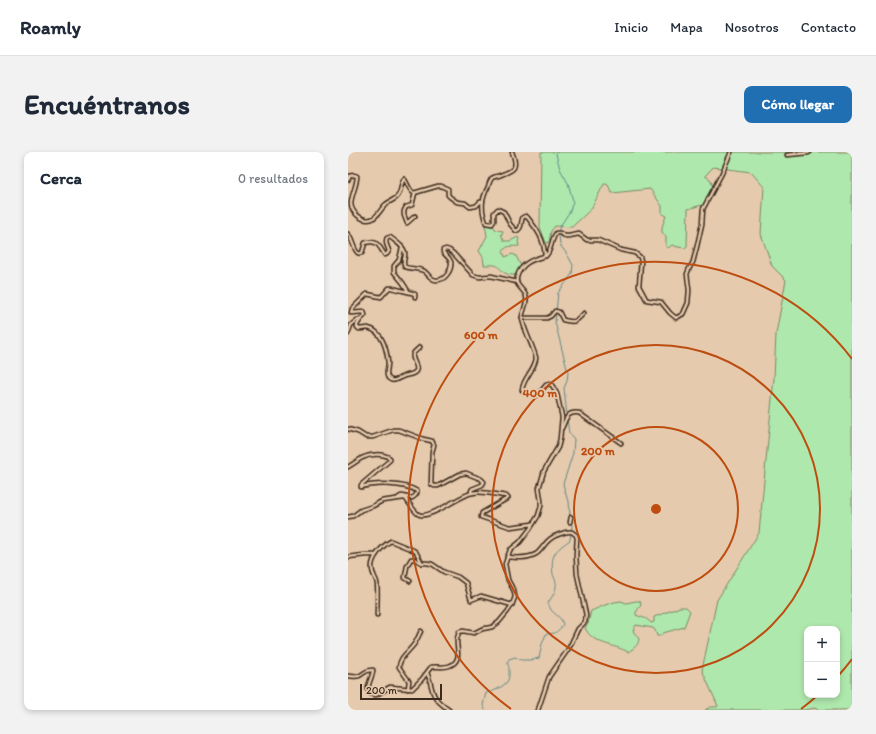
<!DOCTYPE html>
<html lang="es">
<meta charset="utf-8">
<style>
:root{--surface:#fff;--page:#f2f2f3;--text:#1f2937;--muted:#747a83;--line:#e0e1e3;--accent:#1f6fb2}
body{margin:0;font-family:Itim,sans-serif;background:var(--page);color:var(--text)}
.controls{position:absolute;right:12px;bottom:12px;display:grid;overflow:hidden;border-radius:8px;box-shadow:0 2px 6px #0003}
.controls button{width:36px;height:36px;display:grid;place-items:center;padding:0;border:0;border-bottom:1px solid var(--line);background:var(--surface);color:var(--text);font:20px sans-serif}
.scale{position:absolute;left:12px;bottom:10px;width:82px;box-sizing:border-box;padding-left:4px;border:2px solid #3b2a1e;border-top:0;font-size:11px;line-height:14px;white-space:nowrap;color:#3b2a1e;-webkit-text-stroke:3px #e6caad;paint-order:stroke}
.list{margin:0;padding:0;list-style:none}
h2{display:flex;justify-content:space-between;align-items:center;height:52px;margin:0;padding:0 16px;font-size:17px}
h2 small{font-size:13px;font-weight:400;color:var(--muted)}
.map{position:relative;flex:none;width:504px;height:558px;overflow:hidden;border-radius:8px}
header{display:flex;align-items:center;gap:24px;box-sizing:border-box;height:56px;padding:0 20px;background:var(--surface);border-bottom:1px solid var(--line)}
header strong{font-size:19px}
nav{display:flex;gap:22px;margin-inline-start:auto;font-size:14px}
.intro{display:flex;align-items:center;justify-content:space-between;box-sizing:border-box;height:96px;padding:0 24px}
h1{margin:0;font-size:28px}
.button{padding:10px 18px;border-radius:8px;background:var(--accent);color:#fff;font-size:14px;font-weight:700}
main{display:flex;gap:24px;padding:0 24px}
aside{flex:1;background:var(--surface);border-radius:8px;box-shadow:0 2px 6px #0003}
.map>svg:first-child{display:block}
.green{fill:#afe8ad;stroke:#758966;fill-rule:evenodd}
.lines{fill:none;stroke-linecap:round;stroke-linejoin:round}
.stream{stroke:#608988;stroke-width:1}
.street-casing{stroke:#3b2a1e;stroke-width:5.5}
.street{stroke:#e6caad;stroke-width:2.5}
.ring{fill:none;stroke:#bd4d10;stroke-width:2}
.centre{fill:#bd4d10;stroke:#e6caad;stroke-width:2}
.ring-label{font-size:12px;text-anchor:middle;font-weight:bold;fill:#bd4d10;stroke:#e6caad;stroke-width:3.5;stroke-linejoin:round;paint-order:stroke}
</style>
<header>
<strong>Roamly</strong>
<nav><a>Inicio</a><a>Mapa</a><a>Nosotros</a><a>Contacto</a></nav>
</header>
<div class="intro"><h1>Encuéntranos</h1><a class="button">Cómo llegar</a></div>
<main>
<aside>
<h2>Cerca<small>0 resultados</small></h2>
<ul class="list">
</ul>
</aside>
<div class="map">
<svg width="504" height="558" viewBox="0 0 504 558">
<rect width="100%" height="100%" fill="#e6caad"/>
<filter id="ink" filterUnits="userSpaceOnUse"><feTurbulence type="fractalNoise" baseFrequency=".025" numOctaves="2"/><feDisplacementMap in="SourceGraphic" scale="8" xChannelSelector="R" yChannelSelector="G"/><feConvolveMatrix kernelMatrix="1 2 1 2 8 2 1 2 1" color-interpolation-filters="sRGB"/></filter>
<g filter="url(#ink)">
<!-- green -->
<g class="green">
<path d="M193 0H504V558H470L467 556 456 558H357L362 555H369L370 554 354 518 369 448 411 381 426 226 428 182 438 128 424 114 413 82 416 35 403 20 365 15 357 24 362 27 365 35 355 53 350 54 340 57 339 94 337 96 330 95 324 93 320 96 318 95V85L314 80V75L318 64 314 62V54L302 37 264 41 260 33 258 32H256L243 57 224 75 207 74 203 79 201 90 198 91 192 75ZM459 477H489V543H459Z"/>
<path d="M137 73 145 74 148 78 155 79V81L153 82 156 89H162L170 85 171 87 170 89 171 94C164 95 160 92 155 99L157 105 165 102 168 104 173 114 167 123C164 123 160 123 157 121 153 119 151 113 146 113 143 112 139 114 136 113L135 105 131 99 139 84Z"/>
<path d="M273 449 278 451 288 449H292L293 453 288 460V463C294 466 298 465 303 471L306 470V465L332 455H338L342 459 336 475 315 481 312 484H309L307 478 305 476 288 473 285 479 291 487C290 494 286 496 280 500 266 492 245 493 237 476L240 472 243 459C253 455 262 450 273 449Z"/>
</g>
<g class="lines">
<!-- stream -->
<g class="stream">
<polyline points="210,0 208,2 212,17 220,31 225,49 222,59 211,76 211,80"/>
<polyline points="211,83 212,93 219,102 225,113 224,122 210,141 207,170 220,221 219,229 216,236 219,264"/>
<polyline points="219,267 221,281 226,287 225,301 215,332 219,346 221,349 222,365"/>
<path d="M137 558 135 553 138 541C144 540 148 538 153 535 162 529 161 526 161 516 160 512 159 511 161 507L167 505 173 508H183L191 506 194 492 198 482 207 481C211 477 213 477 215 472 212 462 203 463 200 451 203 446 208 440 208 434 209 430 206 426 205 422 202 402 208 398 222 388L224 374 223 370"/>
</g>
<defs>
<g id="street">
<polyline points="439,3 460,1 462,0"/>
<path d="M0 28 2 24 6 23 9 24C9 34 3 43 3 52 4 61 14 70 24 67 29 65 33 57 37 53 40 50 46 48 49 45 54 40 52 32 56 27L57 28C60 32 61 39 66 41L90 34H93L100 37V43L102 45 109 50 117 51 122 55 128 54 132 50H134"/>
<polyline points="67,41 64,53 58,55 56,59 56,63 59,71 67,64"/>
<path d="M0 82C4 86 6 99 10 101 12 102 13 101 14 101L17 91C30 87 31 95 37 103L39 102 41 99C40 95 36 90 39 86L42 85C48 90 57 95 57 102 57 108 54 110 57 115 63 117 70 116 76 119 80 122 83 128 88 128 97 129 104 118 103 110 102 106 97 103 95 100V98L98 97 101 98 106 102 125 123 131 125 143 124 169 130"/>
<polyline points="54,96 51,108 46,114 46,120 55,131 60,139"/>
<path d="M198 104C204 97 203 88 208 81H212L217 84H221L231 82 239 88H250L273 98 287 101 292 105 293 109 291 134 298 147 299 148 313 150 322 161 328 166 335 162 340 151 341 138 339 122 341 117 345 110 349 94 354 72 355 57 374 21 383 0"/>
<path d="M174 166H199L203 164 207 159 211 160 215 168C227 171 228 170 236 161"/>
<polyline points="12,168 17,163 16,160 3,161 4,157 19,142 33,145 41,136 44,136 64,141 67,142 67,145"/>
<path d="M0 182 3 173 9 168H12L9 173V175L11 177C14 177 17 176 20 176 35 179 39 199 40 211 40 217 36 225 43 228 47 230 50 226 54 225 58 222 65 224 68 219 71 214 63 208 65 202 67 199 70 197 72 195"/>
<path d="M214 276C218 267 219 259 231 261L273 291"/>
<polyline points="0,277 10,280 18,285 25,285 45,278 51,278 75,287 84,289 86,293 84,300 83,332 86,334 90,334 112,322 118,321 133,327 136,330 134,333 124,337 123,339 124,341"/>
<path d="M0 315C5 312 9 309 14 306 22 302 34 301 42 306V308L13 333V335C28 331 56 331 69 339V341C64 350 61 344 53 344L50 346"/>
<path d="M0 365 5 364 13 358 25 354 34 349 56 346 58 347C61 351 65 358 70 362 80 369 112 343 124 341 134 338 148 343 158 344L160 346 134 361 133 365 162 375 185 372"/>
<polyline points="222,370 223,365"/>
<polyline points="0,405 17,403 28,403"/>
<path d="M159 405C168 406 179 407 188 402 193 399 196 392 201 388 205 384 218 379 224 380L228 383 229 386 228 403 229 422 238 463 237 470 230 477 221 496 201 525 190 558"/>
<polyline points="62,429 57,426 57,425 59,414 63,407 66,407 74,411"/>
<path d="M29 463C29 454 30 440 29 431 28 426 24 422 24 416 23 406 35 393 43 389L65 398 68 400 74 411H79L84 412 96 420 110 425 118 431 123 448 133 444 164 453"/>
<path d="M79 521C82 526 82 531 84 537 86 547 93 552 101 558"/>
<path d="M0 524C3 524 8 525 11 524 17 521 18 517 25 518 25 527 12 542 28 543L42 535 64 537 74 527 83 515C89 514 95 516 101 514 115 509 108 497 109 487 109 486 111 481 111 480L115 479 126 481 134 477 144 475 151 470 160 459 164 453 167 445 166 439 160 428 157 412 162 398 172 390 182 377 190 364 193 354V349L191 336 194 326 196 319 210 295 212 287 214 265 209 242 204 233 201 232 198 233 190 243C184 243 178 242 174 238 175 226 187 218 188 206 186 196 174 174 174 165 175 158 180 151 178 144 177 139 171 136 169 131 168 129 169 127 169 125 173 111 185 107 197 104 196 87 190 79 180 66L178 64 175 65C172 70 175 77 168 79L162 72 156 60 150 57 146 61V69L144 72 138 71C133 57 133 48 140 35 141 32 142 28 144 26 146 25 148 24 150 24 165 18 171 18 164 0"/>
<path d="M60 537 61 529 51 515C52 504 61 500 67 491 69 488 71 483 73 479"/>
</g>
</defs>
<!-- street casing -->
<use href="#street" class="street-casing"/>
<!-- street -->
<use href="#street" class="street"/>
</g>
</g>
<!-- distance rings -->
<g class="ring">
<circle cx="308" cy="357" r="82"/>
<circle cx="308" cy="357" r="164"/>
<path d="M504 507A247 247 0 0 1 490 524M470 543A247 247 0 0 1 453 557M163 557A247 247 0 1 1 504 207"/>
</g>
<circle cx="308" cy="357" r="6" class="centre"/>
<g class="ring-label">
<text x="133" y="187">600 m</text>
<text x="192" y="245">400 m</text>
<text x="250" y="303">200 m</text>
</g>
</svg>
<div class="controls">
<button>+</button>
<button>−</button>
</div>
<div class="scale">200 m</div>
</div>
</main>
